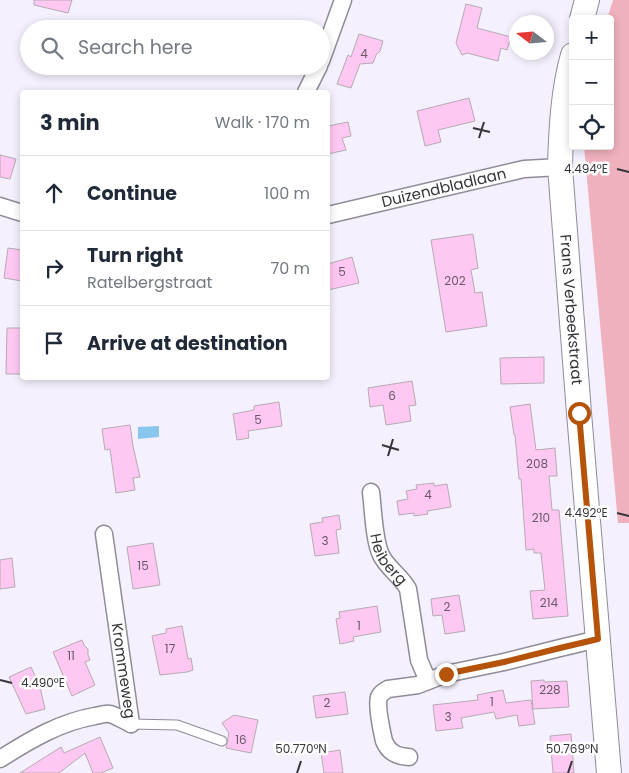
<!DOCTYPE html>
<meta charset="utf-8">
<style>
:root{--surface:#fff;--page:#f2f2f3;--text:#1f2937;--muted:#747a83;--line:#e0e1e3}
body{margin:0;font-family:Poppins,sans-serif;background:var(--page);color:var(--text)}
.controls{position:absolute;right:15px;top:15px;display:grid;overflow:hidden;border-radius:5px;box-shadow:0 2px 8px #0003}
.controls button{width:45px;height:45px;display:grid;place-items:center;padding:0;border:0;border-bottom:1px solid var(--line);background:var(--surface);color:var(--text);font:25px sans-serif}
.compass{position:absolute;left:509px;top:15px;width:45px;height:45px;border-radius:50%;background:var(--surface);box-shadow:0 2px 8px #0003;rotate:286deg}
.stop{position:absolute;width:15px;height:15px;margin:-11px;border:4px solid #b45309;border-radius:50%;background:#fff}
.stop.end{background:#b45309;border-color:#fff;box-shadow:0 1px 5px #0008}
.list{margin:0;padding:0;list-style:none}
h2{display:flex;justify-content:space-between;align-items:center;height:65px;margin:0;padding:0 20px;font-size:21px}
h2 small{font-size:16px;font-weight:400;color:var(--muted)}
.list li{display:grid;grid-template-columns:32px 1fr auto;gap:15px;align-items:center;box-sizing:border-box;height:75px;padding:0 20px;border-top:1px solid var(--line)}
.list b{display:block;font-size:19px;white-space:nowrap}
.list p{margin:0;font-size:16px;white-space:nowrap;color:var(--muted)}
.list em{font-size:16px;font-style:normal;color:var(--muted)}
.icon{flex:none;width:28px;height:28px;fill:none;stroke:currentColor;stroke-width:2;stroke-linecap:round;stroke-linejoin:round}
.map{position:relative;flex:none;width:629px;height:773px;overflow:hidden}
.search{position:absolute;background:var(--surface);box-shadow:0 2px 8px #0003;left:20px;top:20px;width:310px;height:55px;display:flex;align-items:center;gap:12px;box-sizing:border-box;padding:0 18px;border-radius:28px;color:var(--muted);font-size:19px}
.panel{position:absolute;background:var(--surface);box-shadow:0 2px 8px #0003;left:20px;top:90px;width:310px;height:290px;border-radius:5px}
.map>svg:first-child{display:block}
.green{fill:#efb1bd}
.water{fill:#89c6ed}
.building{fill:#ffc8f3;stroke:#b6aab3}
.lines{fill:none;stroke-linecap:round;stroke-linejoin:round}
.lane-casing{stroke:#8f8b97;stroke-width:11}
.street-casing{stroke:#8f8b97;stroke-width:19}
.secondary-casing{stroke:#8f8b97;stroke-width:26}
.lane{stroke:#fff;stroke-width:9}
.street{stroke:#fff;stroke-width:16}
.secondary{stroke:#fff;stroke-width:24}
.route{stroke:#b45309;stroke-width:6}
.ticks{fill:none;stroke:#363439;stroke-width:2}
.labels{text-anchor:middle;stroke-width:5;stroke-linejoin:round;paint-order:stroke}
.number-label{font-size:12px;fill:#685968}
.street-label{font-size:15px;fill:#363439;stroke:#fff}
.ticks-label{font-size:12px;text-anchor:middle;fill:#363439;stroke:#fff;stroke-width:5;stroke-linejoin:round;paint-order:stroke}
</style>
<div class="map">
<svg width="629" height="773" viewBox="0 0 629 773">
<rect width="100%" height="100%" fill="#f5f0fd"/>
<!-- green -->
<polygon class="green" points="613,0 629,0 629,523 618,523 584,146 610,146 610,19 607,19"/>
<!-- water -->
<polygon class="water" points="159,426 159,437 138,439 138,427"/>
<!-- building -->
<g class="building">
<polygon points="34,0 72,0 68,13 34,5"/>
<polygon points="466,4 482,8 477,28 511,37 507,50 501,48 498,61 467,53 462,55 456,43"/>
<polygon points="359,34 383,41 380,51 376,55 373,63 360,64 351,88 337,84 348,55 351,57"/>
<polygon points="469,98 475,121 438,130 441,142 425,146 417,111"/>
<polygon points="348,122 351,136 342,138 346,150 328,154 328,126"/>
<polygon points="0,155 16,159 10,179 0,177"/>
<polygon points="473,234 478,268 471,270 475,293 482,292 487,326 446,332 431,240"/>
<polygon points="8,248 22,250 22,281 4,278"/>
<polygon points="352,257 359,283 328,290 328,264"/>
<polygon points="7,328 22,328 22,366 22,365 21,374 6,374"/>
<polygon points="544,357 544,383 501,384 500,358"/>
<polygon points="412,381 416,405 409,406 411,421 386,425 383,405 370,407 368,388"/>
<polygon points="279,402 282,426 248,431 249,438 237,440 233,414 254,410 254,406"/>
<polygon points="530,404 536,450 555,448 557,476 549,476 552,510 559,510 568,616 533,619 530,591 545,590 541,553 534,553 534,549 526,550 521,479 519,479 515,435 514,435 510,407"/>
<polygon points="130,425 133,446 140,477 133,478 135,490 116,493 110,449 105,450 102,429"/>
<polygon points="434,483 434,486 447,484 451,507 427,511 428,514 414,516 414,513 399,515 397,501 408,499 406,491 417,489 416,485"/>
<polygon points="339,515 341,529 336,530 339,553 315,556 310,524 323,522 322,518"/>
<polygon points="153,543 160,585 133,589 127,547"/>
<polygon points="12,558 15,587 0,589 0,560"/>
<polygon points="459,595 465,631 445,634 442,615 433,616 431,599"/>
<polygon points="377,606 381,632 353,637 354,641 340,644 336,619 340,618 339,612"/>
<polygon points="182,626 188,659 191,658 193,670 187,672 160,675 152,636 166,633 166,629"/>
<polygon points="82,640 84,645 88,649 88,655 90,660 85,662 95,685 72,696 53,652"/>
<polygon points="31,667 40,687 45,709 26,714 9,677"/>
<polygon points="544,680 544,682 567,681 569,707 533,709 531,681"/>
<polygon points="503,690 506,703 531,700 535,724 519,726 517,715 496,719 494,712 461,718 463,728 436,731 433,705 478,700 477,695"/>
<polygon points="345,692 348,714 316,718 313,696"/>
<polygon points="234,715 258,720 251,753 226,748 229,733 222,723"/>
<polygon points="571,734 574,773 553,773 550,736"/>
<polygon points="100,737 113,768 101,773 93,773 85,753 59,773 20,773 61,747 64,753"/>
<polygon points="340,750 343,773 324,773 321,753"/>
</g>
<g class="lines">
<defs>
<polyline id="lane" points="131,724 177,725 222,741"/>
<g id="street">
<polyline points="321,61 343,0"/>
<polyline points="306,92 319,66"/>
<polyline points="0,206 22,213"/>
<path id="s1" d="M328 215 524 169 560 167"/>
<path id="s2" d="M371 492C373 508 374 541 381 555 387 568 401 576 408 589L419 660 428 681"/>
<path id="s3" d="M104 534 131 724"/>
<path d="M409 757C397 756 389 753 384 741 382 732 376 706 379 697 381 693 384 691 388 689L418 685 446 674 504 662 560 648 598 639"/>
<path d="M0 759C30 740 60 722 95 716 100 715 106 713 110 714 117 716 125 721 131 724"/>
</g>
<g id="secondary">
<polyline points="582,19 587,0"/>
<path id="s4" d="M573 55C563 91 561 129 560 167L579 413 609 773"/>
</g>
</defs>
<!-- lane casing -->
<use href="#lane" class="lane-casing"/>
<!-- street casing -->
<use href="#street" class="street-casing"/>
<!-- secondary casing -->
<use href="#secondary" class="secondary-casing"/>
<!-- lane -->
<use href="#lane" class="lane"/>
<!-- street -->
<use href="#street" class="street"/>
<!-- secondary -->
<use href="#secondary" class="secondary"/>
</g>
<g class="lines">
<!-- route -->
<polyline class="route" points="446,674 504,662 560,648 598,639 579,413"/>
</g>
<!-- ticks -->
<path class="ticks" d="M473 128 490 132M479 138 484 122M617 169 629 172M382 445 399 450M388 456 393 439M617 513 629 516M0 680 12 683M297 773 301 761M568 773 572 761"/>
<g class="labels">
<!-- number labels -->
<g class="number-label">
<text x="364" y="58">4</text>
<text x="342" y="276">5</text>
<text x="455" y="285">202</text>
<text x="392" y="400">6</text>
<text x="258" y="424">5</text>
<text x="537" y="468">208</text>
<text x="428" y="499">4</text>
<text x="541" y="522">210</text>
<text x="325" y="545">3</text>
<text x="143" y="570">15</text>
<text x="549" y="607">214</text>
<text x="447" y="611">2</text>
<text x="359" y="630">1</text>
<text x="170" y="653">17</text>
<text x="71" y="660">11</text>
<text x="550" y="694">228</text>
<text x="492" y="706">1</text>
<text x="327" y="707">2</text>
<text x="448" y="721">3</text>
<text x="241" y="744">16</text>
</g>
<!-- street labels -->
<g class="street-label">
<text dy="5" stroke="none"><textPath href="#s1" startOffset="119">Duizendbladlaan</textPath></text>
<text dy="5" stroke="none"><textPath href="#s4" startOffset="256">Frans Verbeekstraat</textPath></text>
<text dy="5" stroke="none"><textPath href="#s2" startOffset="71">Heiberg</textPath></text>
<text dy="5" stroke="none"><textPath href="#s3" startOffset="138">Krommeweg</textPath></text>
</g>
</g>
<g class="ticks-label">
<text x="586" y="173">4.494°E</text>
<text x="586" y="517">4.492°E</text>
<text x="43" y="687">4.490°E</text>
<text x="301" y="753">50.770°N</text>
<text x="572" y="753">50.769°N</text>
</g>
</svg>
<div class="controls">
<button>+</button>
<button>−</button>
<button><svg class="icon" aria-label="locate" viewBox="0 0 24 24"><circle cx="12" cy="12" r="6"/><path d="M12 2v4M12 18v4M2 12h4M18 12h4"/></svg></button>
</div>
<svg class="compass" viewBox="-18 -18 36 36"><path d="M0-13l5 13h-10z" fill="#e53935"/><path d="M0 13l5-13h-10z" fill="#747a83"/></svg>
<div class="stop" style="left:579px;top:413px"></div>
<div class="stop end" style="left:446px;top:674px"></div>
<div class="search"><svg class="icon" aria-label="search" viewBox="0 0 24 24"><circle cx="10" cy="10" r="6"/><path d="M15 15l6 6"/></svg>Search here</div>
<section class="panel">
<h2>3 min<small>Walk · 170 m</small></h2>
<ul class="list">
<li><svg class="icon" aria-label="ahead" viewBox="0 0 24 24"><path d="M12 20V5M6 11l6-6 6 6"/></svg><div><b>Continue</b></div><em>100 m</em></li>
<li><svg class="icon" aria-label="right" viewBox="0 0 24 24"><path d="M7 20v-9h11M14 6l5 5-5 5"/></svg><div><b>Turn right</b><p>Ratelbergstraat</p></div><em>70 m</em></li>
<li><svg class="icon" aria-label="arrive" viewBox="0 0 24 24"><path d="M6 21V4h12l-3 4 3 4H6"/></svg><div><b>Arrive at destination</b></div></li>
</ul>
</section>
</div>
